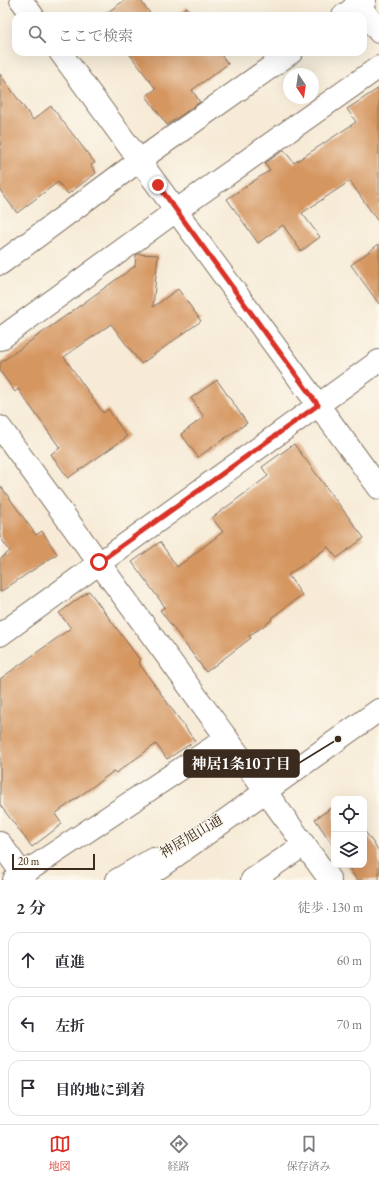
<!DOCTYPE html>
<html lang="ja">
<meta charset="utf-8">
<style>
:root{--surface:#fff;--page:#f7f7f7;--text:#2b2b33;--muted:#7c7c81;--line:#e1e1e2;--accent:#d93025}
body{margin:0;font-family:"EB Garamond","Noto Serif JP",serif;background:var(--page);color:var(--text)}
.controls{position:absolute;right:12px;bottom:12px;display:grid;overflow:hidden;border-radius:8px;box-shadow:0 4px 16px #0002}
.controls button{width:36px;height:36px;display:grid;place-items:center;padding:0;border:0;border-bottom:1px solid var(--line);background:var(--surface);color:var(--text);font:20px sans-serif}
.compass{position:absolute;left:283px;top:68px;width:36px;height:36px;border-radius:50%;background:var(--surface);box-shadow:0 4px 16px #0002;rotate:167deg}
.scale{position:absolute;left:12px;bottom:10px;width:83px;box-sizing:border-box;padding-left:4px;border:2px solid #3b2a1e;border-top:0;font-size:11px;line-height:14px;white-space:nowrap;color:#3b2a1e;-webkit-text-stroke:3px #fbf7ec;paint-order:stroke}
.stop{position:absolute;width:12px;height:12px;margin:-9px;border:3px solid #d93025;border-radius:50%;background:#fff}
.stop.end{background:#d93025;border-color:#fff;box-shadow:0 1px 4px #0008}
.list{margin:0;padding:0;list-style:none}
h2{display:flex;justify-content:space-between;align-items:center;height:52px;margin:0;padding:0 16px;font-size:17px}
h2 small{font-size:13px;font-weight:400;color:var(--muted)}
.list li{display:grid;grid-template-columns:26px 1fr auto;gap:12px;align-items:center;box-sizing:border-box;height:56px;margin:0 8px 8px;padding:0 8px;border:1px solid var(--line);border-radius:12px}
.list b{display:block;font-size:15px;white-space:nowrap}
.list em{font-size:13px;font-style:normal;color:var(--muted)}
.icon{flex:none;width:22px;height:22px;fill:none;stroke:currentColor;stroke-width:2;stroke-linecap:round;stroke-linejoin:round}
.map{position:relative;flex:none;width:379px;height:880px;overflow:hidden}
.search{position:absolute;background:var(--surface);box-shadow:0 4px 16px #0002;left:12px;right:12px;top:12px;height:44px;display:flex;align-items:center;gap:10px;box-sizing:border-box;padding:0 14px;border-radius:12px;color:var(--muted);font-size:15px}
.sheet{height:244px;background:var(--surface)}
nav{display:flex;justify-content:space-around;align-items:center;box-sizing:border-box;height:56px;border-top:1px solid var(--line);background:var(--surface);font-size:11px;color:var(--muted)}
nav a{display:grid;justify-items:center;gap:2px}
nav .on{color:var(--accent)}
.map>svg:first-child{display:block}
.building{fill:#d59661}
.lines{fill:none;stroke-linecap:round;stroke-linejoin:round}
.minor-casing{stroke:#7d6e5f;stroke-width:24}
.major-casing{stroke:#7d6e5f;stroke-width:24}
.minor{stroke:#fff;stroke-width:22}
.major{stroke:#fff;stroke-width:22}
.route{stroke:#d93025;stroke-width:5}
.labels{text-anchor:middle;stroke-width:3;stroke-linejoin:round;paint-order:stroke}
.street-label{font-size:14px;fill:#3b2a1e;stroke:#fbf7ec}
.leader{fill:none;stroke:#3b2a1e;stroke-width:1.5}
.callout-dot{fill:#3b2a1e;stroke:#fbf7ec;stroke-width:1.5}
.callout{fill:#3b2a1e;stroke:#3b2a1e;stroke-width:1.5}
.callout-label{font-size:15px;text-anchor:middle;font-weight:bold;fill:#fff}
</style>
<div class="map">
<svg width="379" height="880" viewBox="0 0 379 880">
<rect width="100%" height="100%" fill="#fbf7ec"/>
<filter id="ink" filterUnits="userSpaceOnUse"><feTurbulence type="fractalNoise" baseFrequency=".025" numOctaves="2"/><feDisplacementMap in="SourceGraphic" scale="8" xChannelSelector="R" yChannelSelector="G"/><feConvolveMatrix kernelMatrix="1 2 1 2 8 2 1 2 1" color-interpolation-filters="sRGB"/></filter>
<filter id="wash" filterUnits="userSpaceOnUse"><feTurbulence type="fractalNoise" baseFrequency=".012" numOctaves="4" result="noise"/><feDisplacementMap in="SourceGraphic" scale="16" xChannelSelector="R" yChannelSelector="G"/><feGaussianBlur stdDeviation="0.9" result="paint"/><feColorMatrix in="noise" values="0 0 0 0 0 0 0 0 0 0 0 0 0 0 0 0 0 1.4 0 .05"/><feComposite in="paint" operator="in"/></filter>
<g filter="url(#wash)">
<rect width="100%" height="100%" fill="#f7ebd7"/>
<g id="blocks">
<!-- building -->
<g class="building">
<polygon points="125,0 140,0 152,16 102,16"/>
<polygon points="187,7 193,16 174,16"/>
<polygon points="128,52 219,52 228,64 192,90 200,102 167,125 146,96 156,89"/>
<polygon points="0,74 33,120 51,106 95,163 91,165 96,173 68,194 58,182 17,213 0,190"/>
<polygon points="379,88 379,223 350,181 302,213 320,237 301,251 283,225 258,243 227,199 270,170 265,163 284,150 294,163 356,122 347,109"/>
<polygon points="379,244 379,304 351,265"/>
<polygon points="138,254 158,255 153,307 178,289 201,321 141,364 111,324 64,357 103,413 108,409 127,437 68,478 51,454 60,448 18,389 15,392 0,371 0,363 135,266 136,255"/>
<polygon points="217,380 247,423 198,457 181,434 204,417 191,398"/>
<polygon points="294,444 364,538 337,558 328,547 288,575 302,595 271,618 272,620 249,636 251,638 206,672 160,610 165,607 132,562 160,542 177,567 223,532 212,518 268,476 262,467"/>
<polygon points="0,485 36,535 42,531 57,554 0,592 0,559 10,551 0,537"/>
<polygon points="89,591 140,660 138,662 195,741 167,759 156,744 116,773 114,771 55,814 62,824 32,847 0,805 0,679 71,628 59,613"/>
<polygon points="334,806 334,847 315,819"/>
<polygon points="364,830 379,851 379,880 357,880 347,865 364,865"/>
</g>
</g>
</g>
<g filter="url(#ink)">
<use href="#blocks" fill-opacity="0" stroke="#7d6e5f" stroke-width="1"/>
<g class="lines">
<defs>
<g id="minor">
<polyline points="21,0 33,16"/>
<polyline points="356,0 379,32"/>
<polyline points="343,16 365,0"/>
<polyline points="60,52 379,488"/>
<polyline points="0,264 140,160 292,52"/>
<polyline points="0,339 177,210 379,67"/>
<polyline points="0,427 330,880"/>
<polyline points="0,635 379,361"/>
<polyline points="0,843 23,875"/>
<polyline points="14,880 227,738"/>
<polyline points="252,880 304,845"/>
</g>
<g id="major">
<polyline points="117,880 153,859"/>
<polyline points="142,880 379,710"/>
</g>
</defs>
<!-- minor casing -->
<use href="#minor" class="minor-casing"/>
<!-- major casing -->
<use href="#major" class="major-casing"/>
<!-- minor -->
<use href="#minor" class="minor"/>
<!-- major -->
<use href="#major" class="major"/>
</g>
</g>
<g class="lines" filter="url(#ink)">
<!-- route -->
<polyline class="route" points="99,562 318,405 158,185"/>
</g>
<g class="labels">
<!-- street labels -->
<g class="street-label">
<text transform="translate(191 836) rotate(-31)" y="5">神居旭山通</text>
</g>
</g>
<!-- callouts -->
<path class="leader" d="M338 739L299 763"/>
<circle class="callout-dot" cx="338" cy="739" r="4"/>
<rect class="callout" x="184" y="750" width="115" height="27" rx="4"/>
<g class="callout-label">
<text x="241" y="769">神居1条10丁目</text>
</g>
</svg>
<div class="controls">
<button><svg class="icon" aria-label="locate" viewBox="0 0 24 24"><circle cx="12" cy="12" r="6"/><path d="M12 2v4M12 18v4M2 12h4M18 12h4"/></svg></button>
<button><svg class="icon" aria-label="layers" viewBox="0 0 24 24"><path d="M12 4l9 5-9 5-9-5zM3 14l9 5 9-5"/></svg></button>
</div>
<svg class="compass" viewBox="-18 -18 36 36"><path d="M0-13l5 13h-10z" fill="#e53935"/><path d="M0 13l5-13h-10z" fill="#7c7c81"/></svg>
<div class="scale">20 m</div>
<div class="stop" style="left:99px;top:562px"></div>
<div class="stop end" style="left:158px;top:185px"></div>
<div class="search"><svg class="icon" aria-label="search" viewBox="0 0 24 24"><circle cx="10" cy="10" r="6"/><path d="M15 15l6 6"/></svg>ここで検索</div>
</div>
<section class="sheet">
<h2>2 分<small>徒歩 · 130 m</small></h2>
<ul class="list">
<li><svg class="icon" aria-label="ahead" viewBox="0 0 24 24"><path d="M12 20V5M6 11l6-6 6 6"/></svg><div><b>直進</b></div><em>60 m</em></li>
<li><svg class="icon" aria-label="left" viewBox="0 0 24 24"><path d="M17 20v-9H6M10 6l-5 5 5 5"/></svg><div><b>左折</b></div><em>70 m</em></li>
<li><svg class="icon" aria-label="arrive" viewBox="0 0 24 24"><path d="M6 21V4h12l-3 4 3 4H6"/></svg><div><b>目的地に到着</b></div></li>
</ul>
</section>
<nav>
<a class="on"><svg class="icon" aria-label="map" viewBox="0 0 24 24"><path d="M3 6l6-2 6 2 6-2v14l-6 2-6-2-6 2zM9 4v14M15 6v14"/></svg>地図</a>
<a><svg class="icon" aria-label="directions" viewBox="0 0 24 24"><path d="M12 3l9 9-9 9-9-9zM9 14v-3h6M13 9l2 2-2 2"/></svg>経路</a>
<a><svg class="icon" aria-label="saved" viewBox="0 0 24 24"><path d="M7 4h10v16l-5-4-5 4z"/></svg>保存済み</a>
</nav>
